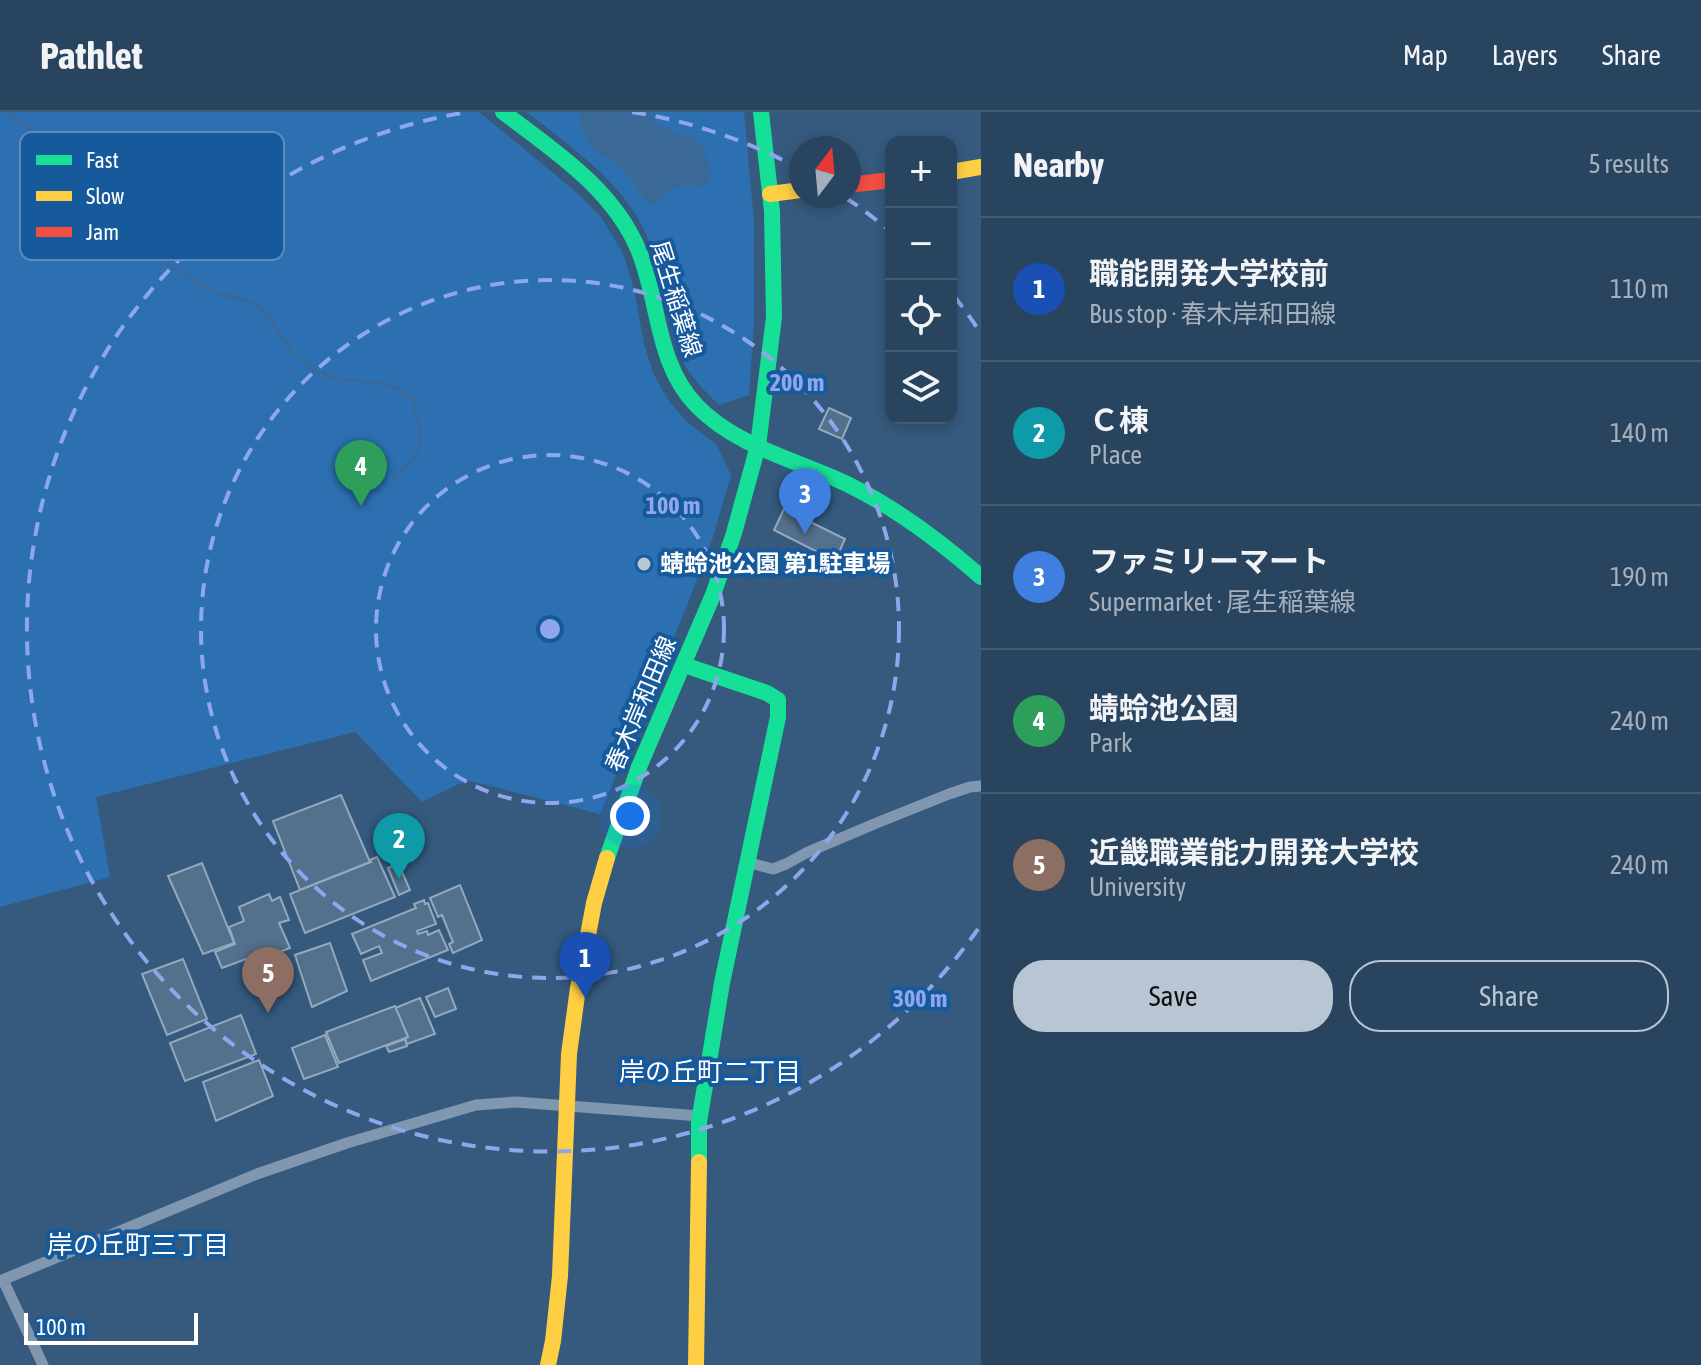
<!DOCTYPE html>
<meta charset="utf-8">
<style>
:root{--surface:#28445e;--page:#304b64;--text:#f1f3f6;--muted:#a5b0bc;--line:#445c73;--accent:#b8c5d2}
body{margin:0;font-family:"Asap Condensed","Noto Sans JP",sans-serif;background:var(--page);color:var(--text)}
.controls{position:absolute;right:24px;top:24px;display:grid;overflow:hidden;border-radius:16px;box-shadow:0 4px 12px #0003}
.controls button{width:72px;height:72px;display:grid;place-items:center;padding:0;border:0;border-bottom:2px solid var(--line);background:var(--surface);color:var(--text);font:40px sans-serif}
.compass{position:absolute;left:789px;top:24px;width:72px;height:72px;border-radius:50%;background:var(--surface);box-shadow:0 4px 12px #0003;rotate:16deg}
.scale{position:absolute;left:24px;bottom:20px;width:174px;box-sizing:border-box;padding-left:8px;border:4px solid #fff;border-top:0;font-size:22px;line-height:28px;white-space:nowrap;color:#fff;-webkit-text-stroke:6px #175a9c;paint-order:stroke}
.you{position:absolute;left:630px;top:704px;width:28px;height:28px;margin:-20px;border:6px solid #fff;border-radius:50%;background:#1a73e8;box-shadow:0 0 0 12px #1a73e833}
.badge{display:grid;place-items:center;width:52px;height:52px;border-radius:50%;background:var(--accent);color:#fff;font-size:26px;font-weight:700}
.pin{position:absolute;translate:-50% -66px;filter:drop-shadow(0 2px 4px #0008)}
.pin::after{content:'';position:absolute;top:42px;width:28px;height:24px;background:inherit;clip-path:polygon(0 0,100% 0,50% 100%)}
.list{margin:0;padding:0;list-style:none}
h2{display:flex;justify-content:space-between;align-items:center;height:104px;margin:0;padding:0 32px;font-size:34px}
h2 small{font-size:26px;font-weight:400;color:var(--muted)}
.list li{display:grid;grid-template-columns:52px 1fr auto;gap:24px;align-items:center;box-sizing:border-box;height:144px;padding:0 32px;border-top:2px solid var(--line)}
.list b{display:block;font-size:30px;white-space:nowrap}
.list p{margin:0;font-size:26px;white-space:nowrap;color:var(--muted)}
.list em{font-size:26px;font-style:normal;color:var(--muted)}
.actions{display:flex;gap:16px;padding:24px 32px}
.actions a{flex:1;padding:18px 0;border:2px solid var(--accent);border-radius:32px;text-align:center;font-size:28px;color:var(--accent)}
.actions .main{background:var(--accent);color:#111}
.icon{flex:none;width:44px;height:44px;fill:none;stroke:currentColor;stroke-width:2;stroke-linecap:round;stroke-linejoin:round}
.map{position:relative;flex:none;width:981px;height:1253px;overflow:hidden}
header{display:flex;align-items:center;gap:48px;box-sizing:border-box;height:112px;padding:0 40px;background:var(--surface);border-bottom:2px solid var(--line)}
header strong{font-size:38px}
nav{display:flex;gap:44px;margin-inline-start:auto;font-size:28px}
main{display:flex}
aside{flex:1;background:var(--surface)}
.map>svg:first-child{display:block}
.green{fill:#2c70b2}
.water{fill:#3b6997}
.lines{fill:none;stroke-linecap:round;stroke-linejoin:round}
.stream{stroke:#3b6997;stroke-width:3}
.building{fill:#53708c;stroke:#94a9bd;stroke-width:2}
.street{stroke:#8097af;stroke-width:11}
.fast{stroke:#16e098;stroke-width:16}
.slow{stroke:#ffcf43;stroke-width:16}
.jam{stroke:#f24e42;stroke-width:16}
.ring{fill:none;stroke:#8ea6ec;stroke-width:4;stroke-dasharray:14 10}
.poi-dot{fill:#b8c5d2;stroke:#175a9c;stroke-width:3}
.labels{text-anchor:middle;stroke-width:8;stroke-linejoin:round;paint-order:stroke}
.street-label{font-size:24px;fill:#fff;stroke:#175a9c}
.poi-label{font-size:24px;font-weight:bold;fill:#fff;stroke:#175a9c;text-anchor:start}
.neighbourhood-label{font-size:26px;fill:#fff;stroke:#175a9c}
.key{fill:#175a9c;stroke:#5d8cba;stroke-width:2}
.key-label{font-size:22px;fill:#fff}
.centre{fill:#8ea6ec;stroke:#175a9c;stroke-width:4}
.ring-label{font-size:24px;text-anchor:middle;font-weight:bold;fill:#8ea6ec;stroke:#175a9c;stroke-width:8;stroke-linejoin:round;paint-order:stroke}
</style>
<header>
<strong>Pathlet</strong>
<nav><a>Map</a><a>Layers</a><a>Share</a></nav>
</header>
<main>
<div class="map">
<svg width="981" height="1253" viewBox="0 0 981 1253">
<rect width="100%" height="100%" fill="#355a7e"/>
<!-- green -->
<g class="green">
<polygon points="0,0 479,0 575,79 601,105 623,141 634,178 644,232 654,263 668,288 688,311 716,332 731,363 713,425 686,496 600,702 467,668 422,690 355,620 96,685 110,765 0,795"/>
<path d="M527 0H744L754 109V211L749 283 719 293C705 279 689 264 681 246 663 206 664 161 646 122 622 68 571 36 527 0Z"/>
</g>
<!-- water -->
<path class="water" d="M577 0 649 1 657 11 676 23C695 18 706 38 709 54 711 59 713 61 711 66 710 69 705 72 702 75 685 69 664 76 657 93L646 90C638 79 633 68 623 59 614 50 601 44 592 35 585 27 581 10 577 0Z"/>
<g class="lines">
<!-- stream -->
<polyline class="stream" points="9,0 32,19 79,44 92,62 103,82 115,111 124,126 134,137 162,149 205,175 220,182 252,190 264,200 295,243 313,258 340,267 384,272 401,278 412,287 421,319 419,336 412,349 392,368"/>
</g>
<!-- building -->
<g class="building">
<polygon points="829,296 851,306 842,327 819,317"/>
<polygon points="784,397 845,427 835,449 774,418"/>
<polygon points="341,683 370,750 300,778 273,709"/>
<polygon points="377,745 395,785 305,821 290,782 371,750 370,748"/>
<polygon points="202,751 234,831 203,842 168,764"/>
<polygon points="398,751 410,778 399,783 388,756"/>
<polygon points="460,773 482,828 453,841 449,832 453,830 442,803 438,805 430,786"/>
<polygon points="269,782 272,789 280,785 289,808 279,811 290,836 248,852 246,847 222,856 215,840 235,832 229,815 244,809 239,795"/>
<polygon points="424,788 425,792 428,791 436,812 417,819 418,822 427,819 428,823 439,818 448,838 371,869 363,848 382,841 379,834 361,842 352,822 416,796 414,792"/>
<polygon points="330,831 347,879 312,895 295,843"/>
<polygon points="183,847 207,907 167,923 142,862"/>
<polygon points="448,876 456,897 435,905 426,885"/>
<polygon points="420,886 435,922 407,932 405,927 408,925 395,896"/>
<polygon points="395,894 408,925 339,951 326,920"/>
<polygon points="241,903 256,942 185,969 170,931"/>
<polygon points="325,923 338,955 304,967 292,936"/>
<polygon points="405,927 407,934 389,940 386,934"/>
<polygon points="259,948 273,984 216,1009 203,970"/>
</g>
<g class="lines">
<!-- street -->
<g class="street">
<polyline points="746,750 773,757 786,752 808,740 879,710 949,682 970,675 981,674"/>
<polyline points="3,1168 43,1253"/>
<polyline points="0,1169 257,1062 347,1031 476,993 516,990 700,1004"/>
</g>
<!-- fast -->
<g class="fast">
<path d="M503 0C553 38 612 76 638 137 660 189 655 251 697 294 737 335 797 348 847 372 896 396 940 429 981 465"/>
<polyline points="684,553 767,581 778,588 778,605 722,871 699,1010 699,1050"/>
<polyline points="607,746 639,655 713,483 734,421 758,334 774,205 772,99 761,0"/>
</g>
<!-- slow -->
<g class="slow">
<polyline points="951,60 981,55"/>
<polyline points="770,82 801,78"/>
<polyline points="548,1253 553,1229 560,1164 569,942 578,876 594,791 607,746"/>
<polyline points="696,1253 699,1050"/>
</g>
<!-- jam -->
<polyline class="jam" points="849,73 891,68"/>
</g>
<!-- distance rings -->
<g class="ring">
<circle cx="550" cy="517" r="174"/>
<circle cx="550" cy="517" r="349"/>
<path d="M978 817A523 523 0 1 1 468 0M632 0A523 523 0 0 1 800 57M846 86A523 523 0 0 1 890 119M954 184A523 523 0 0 1 978 217"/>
</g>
<!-- markers -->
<circle class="poi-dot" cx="644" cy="452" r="8"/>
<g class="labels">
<!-- street labels -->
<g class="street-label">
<text transform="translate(676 187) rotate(73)" y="8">尾生稲葉線</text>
<text transform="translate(641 592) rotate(-67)" y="8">春木岸和田線</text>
</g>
<!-- poi labels -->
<g class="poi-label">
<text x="660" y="460">蜻蛉池公園 第1駐車場</text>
</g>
<!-- neighbourhood labels -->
<g class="neighbourhood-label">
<text x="710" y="969">岸の丘町二丁目</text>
<text x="138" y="1142">岸の丘町三丁目</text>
</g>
</g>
<!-- legend -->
<rect x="20" y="20" width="264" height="128" rx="12" class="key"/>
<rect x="36" y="43" width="36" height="10" fill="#16e098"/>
<rect x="36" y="79" width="36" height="10" fill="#ffcf43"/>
<rect x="36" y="115" width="36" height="10" fill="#f24e42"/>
<g class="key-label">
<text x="86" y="56">Fast</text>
<text x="86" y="92">Slow</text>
<text x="86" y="128">Jam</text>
</g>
<circle cx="550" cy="517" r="12" class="centre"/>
<g class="ring-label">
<text x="797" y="279">200 m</text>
<text x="673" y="402">100 m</text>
<text x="920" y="895">300 m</text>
</g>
</svg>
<div class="controls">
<button>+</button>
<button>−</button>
<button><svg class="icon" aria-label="locate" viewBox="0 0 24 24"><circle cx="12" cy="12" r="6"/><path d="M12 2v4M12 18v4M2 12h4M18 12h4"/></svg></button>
<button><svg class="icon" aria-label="layers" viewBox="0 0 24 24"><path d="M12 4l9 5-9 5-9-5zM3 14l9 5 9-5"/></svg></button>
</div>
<svg class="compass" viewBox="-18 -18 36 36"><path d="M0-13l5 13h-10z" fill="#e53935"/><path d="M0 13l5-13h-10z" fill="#a5b0bc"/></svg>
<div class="scale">100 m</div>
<div class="you"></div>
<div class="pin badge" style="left:585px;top:886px;background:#1a4fb4">1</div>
<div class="pin badge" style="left:399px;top:767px;background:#0f9aa8">2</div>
<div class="pin badge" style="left:805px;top:422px;background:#3f7fe0">3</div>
<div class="pin badge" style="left:361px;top:394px;background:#2e9e5b">4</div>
<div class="pin badge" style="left:268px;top:901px;background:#8d6e63">5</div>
</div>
<aside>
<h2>Nearby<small>5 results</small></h2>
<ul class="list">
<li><span class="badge" style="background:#1a4fb4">1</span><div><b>職能開発大学校前</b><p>Bus stop · 春木岸和田線</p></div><em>110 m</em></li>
<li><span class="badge" style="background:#0f9aa8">2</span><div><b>Ｃ棟</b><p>Place</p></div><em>140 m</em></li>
<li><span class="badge" style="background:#3f7fe0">3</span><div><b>ファミリーマート</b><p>Supermarket · 尾生稲葉線</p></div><em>190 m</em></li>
<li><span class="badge" style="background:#2e9e5b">4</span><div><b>蜻蛉池公園</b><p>Park</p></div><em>240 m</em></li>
<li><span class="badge" style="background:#8d6e63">5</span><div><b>近畿職業能力開発大学校</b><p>University</p></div><em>240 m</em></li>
</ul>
<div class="actions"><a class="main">Save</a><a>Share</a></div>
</aside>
</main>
